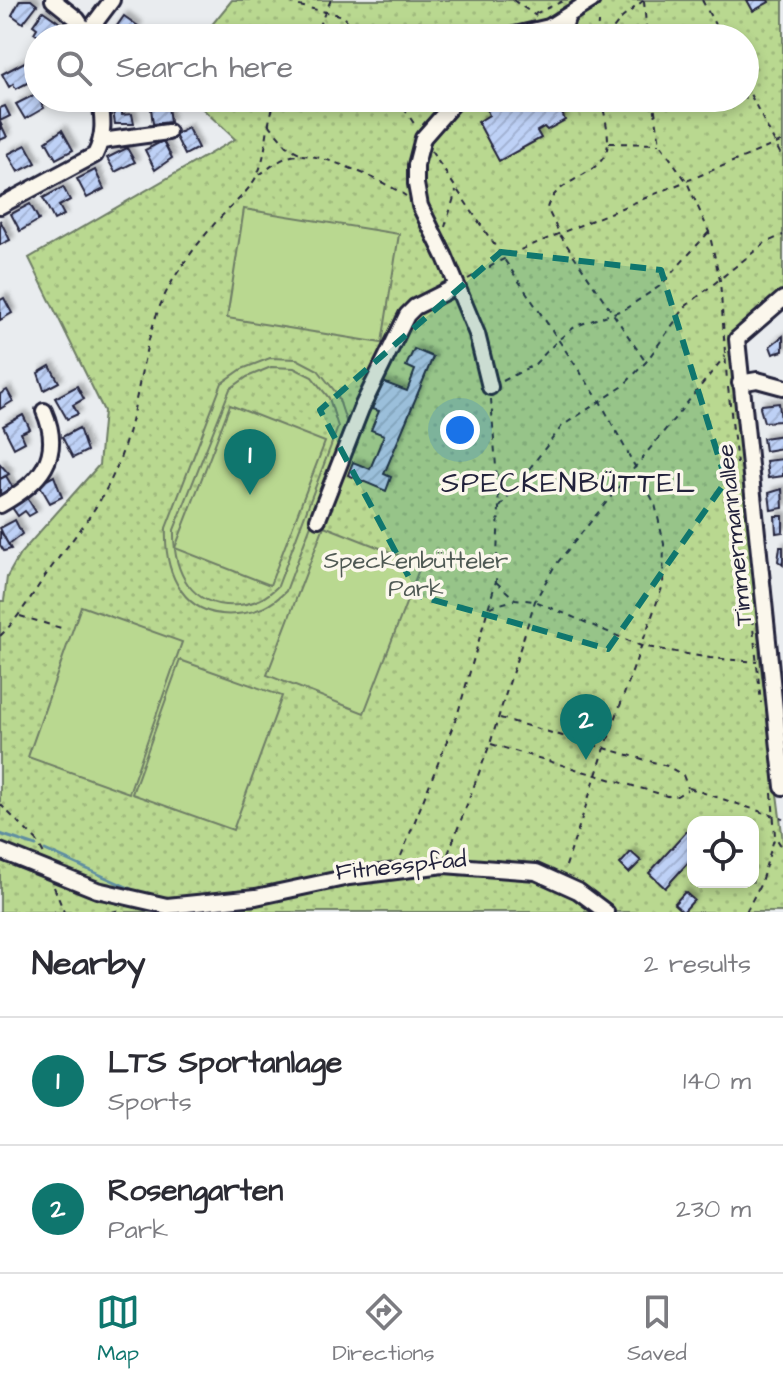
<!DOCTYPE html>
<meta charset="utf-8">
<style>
:root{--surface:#fff;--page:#f7f7f7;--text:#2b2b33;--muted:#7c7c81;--line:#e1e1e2;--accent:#0f766e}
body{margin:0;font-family:"Architects Daughter",sans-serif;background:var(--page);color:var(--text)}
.controls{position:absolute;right:24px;bottom:24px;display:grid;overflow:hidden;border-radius:16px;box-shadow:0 4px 12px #0003}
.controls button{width:72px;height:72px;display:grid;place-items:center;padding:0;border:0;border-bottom:2px solid var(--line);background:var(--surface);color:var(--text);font:40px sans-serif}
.you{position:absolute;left:460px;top:430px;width:28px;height:28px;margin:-20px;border:6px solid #fff;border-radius:50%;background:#1a73e8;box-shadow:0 0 0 12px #1a73e833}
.badge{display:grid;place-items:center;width:52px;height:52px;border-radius:50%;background:var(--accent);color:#fff;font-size:26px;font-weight:700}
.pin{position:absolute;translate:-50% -66px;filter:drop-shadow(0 2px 4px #0008)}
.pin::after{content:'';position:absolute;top:42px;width:28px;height:24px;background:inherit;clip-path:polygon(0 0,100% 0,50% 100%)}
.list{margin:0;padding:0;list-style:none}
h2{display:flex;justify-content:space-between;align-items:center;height:104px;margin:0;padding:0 32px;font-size:34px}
h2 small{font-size:26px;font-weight:400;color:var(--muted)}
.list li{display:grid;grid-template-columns:52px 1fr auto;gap:24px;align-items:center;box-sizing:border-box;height:128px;padding:0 32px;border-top:2px solid var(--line)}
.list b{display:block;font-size:30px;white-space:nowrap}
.list p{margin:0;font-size:26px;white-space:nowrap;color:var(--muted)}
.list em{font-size:26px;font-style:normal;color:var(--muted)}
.icon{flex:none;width:44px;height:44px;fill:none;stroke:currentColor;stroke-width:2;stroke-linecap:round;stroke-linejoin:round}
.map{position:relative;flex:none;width:783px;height:912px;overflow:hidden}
.search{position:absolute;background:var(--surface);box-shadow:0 4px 12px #0003;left:24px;right:24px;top:24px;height:88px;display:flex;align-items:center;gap:20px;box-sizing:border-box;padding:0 28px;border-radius:44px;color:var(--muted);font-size:30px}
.sheet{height:360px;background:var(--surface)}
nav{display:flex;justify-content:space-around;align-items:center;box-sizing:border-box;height:112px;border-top:2px solid var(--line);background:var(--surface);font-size:22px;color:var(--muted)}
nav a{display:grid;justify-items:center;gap:4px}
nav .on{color:var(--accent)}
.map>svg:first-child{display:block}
.park{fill:url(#park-dots);stroke:#6e7d66;stroke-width:2;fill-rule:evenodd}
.pitch{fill:#b9d890;stroke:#6e7d66;stroke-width:2;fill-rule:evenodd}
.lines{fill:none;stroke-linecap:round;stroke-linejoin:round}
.stream{stroke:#5f8ea1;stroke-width:3}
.building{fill:url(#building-hatch);stroke:#22223b;stroke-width:2;filter:url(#shadow)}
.minor-casing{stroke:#22223b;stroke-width:20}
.path{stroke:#22223b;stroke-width:2;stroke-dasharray:6 6;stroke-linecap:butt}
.minor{stroke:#fbf7ec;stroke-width:14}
.marked{fill:#0f766e;fill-opacity:0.2;stroke:#0f766e;stroke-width:6;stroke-dasharray:16 10;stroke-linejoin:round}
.labels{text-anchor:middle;stroke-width:7;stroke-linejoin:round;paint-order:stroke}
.street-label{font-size:24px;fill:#22223b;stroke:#fbf7ec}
.park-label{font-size:24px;fill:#4f5954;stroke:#fbf7ec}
.quarter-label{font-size:28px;letter-spacing:2px;fill:#22223b;stroke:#fbf7ec}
</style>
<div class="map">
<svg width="783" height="912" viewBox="0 0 783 912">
<defs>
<pattern id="park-dots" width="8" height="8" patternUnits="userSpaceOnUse" patternTransform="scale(2)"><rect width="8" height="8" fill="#b9d890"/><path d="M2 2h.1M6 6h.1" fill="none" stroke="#9fb97d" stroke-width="1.8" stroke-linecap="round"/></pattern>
<pattern id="building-hatch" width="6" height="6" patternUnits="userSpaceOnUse" patternTransform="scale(2)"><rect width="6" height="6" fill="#bed1f6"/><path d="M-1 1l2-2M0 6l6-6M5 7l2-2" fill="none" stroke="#a3b3d4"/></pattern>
<filter id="shadow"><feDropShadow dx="4" dy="-4" stdDeviation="2" flood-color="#0004"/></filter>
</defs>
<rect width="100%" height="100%" fill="#e9ecef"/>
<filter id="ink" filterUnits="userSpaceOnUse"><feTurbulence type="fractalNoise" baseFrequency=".0125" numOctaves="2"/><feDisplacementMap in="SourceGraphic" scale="16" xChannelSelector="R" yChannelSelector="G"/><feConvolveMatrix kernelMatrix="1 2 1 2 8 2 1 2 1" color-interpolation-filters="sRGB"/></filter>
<g filter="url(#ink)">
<!-- park -->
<path class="park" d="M232 0H783V297L736 338 760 660 783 841V912H0V601H4L7 577 20 554 99 465 104 411 29 258 235 139 191 98H745V38H201ZM693 822H753V882H693Z"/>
<!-- pitch -->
<g class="pitch">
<polygon points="244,209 399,234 382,343 227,318"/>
<path d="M270 358 297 359 318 370 337 394 348 427 286 591C271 606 258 612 237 614 184 619 164 574 166 528L222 383 242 369ZM271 367 294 368 312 377 329 398 338 427 278 586C266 598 256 603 239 605 191 609 173 572 174 530L230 389 247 377Z"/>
<polygon points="230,405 325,442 270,585 175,548"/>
<polygon points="324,526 421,564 364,713 267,675"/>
<polygon points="81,606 182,642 129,793 28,757"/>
<polygon points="180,660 282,696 233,830 132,794"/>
</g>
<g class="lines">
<!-- stream -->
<g class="stream">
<polyline points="0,834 36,846"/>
<polyline points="45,850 138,892"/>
</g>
</g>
<!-- building -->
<g class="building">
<polygon points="20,0 31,0 37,5 23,23 12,15"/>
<polygon points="747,0 768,0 769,2 753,11"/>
<polygon points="43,11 60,23 47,38 41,38 34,33 37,28 33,25"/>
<polygon points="124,16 138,26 129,38 125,38 114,30"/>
<polygon points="38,55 38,71 32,74 35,79 16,89 13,84 9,87 2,74"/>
<polygon points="36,94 44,108 25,119 16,104"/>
<polygon points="56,98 75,98 60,106"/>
<polygon points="111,98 131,98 121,100 122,115 132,114 134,124 115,124"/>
<polygon points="503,98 508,106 519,99 526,113 542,104 540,98 564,98 565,103 560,109 565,120 547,130 544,127 537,131 541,138 499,161 478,122 489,115 486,108"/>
<polygon points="167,99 170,122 153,124 150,101"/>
<polygon points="5,106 10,116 0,121 0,108"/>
<polygon points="0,122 7,137 0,140"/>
<polygon points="188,128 198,148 185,155 175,135"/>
<polygon points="62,130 73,150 56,159 46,141"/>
<polygon points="163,141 172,158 155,170 145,150"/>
<polygon points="26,145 36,163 18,172 8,154"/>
<polygon points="127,148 135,162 115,172 107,158"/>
<polygon points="95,170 104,189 87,198 77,179"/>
<polygon points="63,187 70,200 59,206 64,215 54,220 43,198"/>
<polygon points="30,204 39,220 20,231 11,214"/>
<polygon points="0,220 10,240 0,245"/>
<polygon points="4,298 12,313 0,320 0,300"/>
<polygon points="783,336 783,351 773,354 770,346"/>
<polygon points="414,349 433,357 384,474 391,477 386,491 348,475 353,462 370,469 384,435 371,430 379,411 372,409 383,382 407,391 415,370 406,366"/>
<polygon points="50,366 59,382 44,390 38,373"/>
<polygon points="77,386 84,399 73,405 78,414 67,419 55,398"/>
<polygon points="7,390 13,401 0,409 0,394"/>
<polygon points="779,403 781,421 764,422 760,408 762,405"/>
<polygon points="23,415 30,429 21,433 25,442 14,448 3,426"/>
<polygon points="79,428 87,451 73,458 62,437"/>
<polygon points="783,435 783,448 765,451 763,438"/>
<polygon points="783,459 783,476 768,478 766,461"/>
<polygon points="0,464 9,474 0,479"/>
<polygon points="6,476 15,491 2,497 0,495 0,479"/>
<polygon points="54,476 62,497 50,503 39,484"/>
<polygon points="782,489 783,508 771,510 769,493"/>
<polygon points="26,496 36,512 29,516 25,511 18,516 11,506"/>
<polygon points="775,516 783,516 783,532 776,533"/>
<polygon points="15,520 22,534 8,545 0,528"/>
<polygon points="0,532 1,532 11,549 4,551 0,545"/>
<polygon points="780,547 783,547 783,565 778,561"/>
<polygon points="688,830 693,834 693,857 665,888 649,873"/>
<polygon points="631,852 641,861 629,873 620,864"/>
<polygon points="685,892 694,900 683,912 674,904"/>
</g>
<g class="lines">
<defs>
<g id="minor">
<polyline points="53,0 77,19 90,38"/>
<polyline points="88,32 112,0"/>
<polyline points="502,38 549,27 592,0"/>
<polyline points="561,38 567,18"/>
<polyline points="458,98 423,138 416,165 416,184 420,206 445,257 477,334 490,387"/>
<polyline points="102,141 168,132"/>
<path d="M0 206 95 155C105 135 103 120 100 98"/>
<polyline points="783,299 737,339 783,787"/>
<polyline points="740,383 757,380 783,387"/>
<path d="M0 505C40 483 64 457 44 411"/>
<polyline points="318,519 361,409 407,315 415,307 457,286"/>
<polyline points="0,851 97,890 167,906 256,897 349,877 444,865 536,872 578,891 606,912"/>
</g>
</defs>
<!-- minor casing -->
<use href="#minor" class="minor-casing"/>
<!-- path -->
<g class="path">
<polyline points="289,0 295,5 344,16 358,38"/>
<polyline points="513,0 536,16"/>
<polyline points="702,0 722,38"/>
<polyline points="644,1 647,38"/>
<polyline points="535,14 565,0"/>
<polyline points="313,38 331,0"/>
<polyline points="597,38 598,22"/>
<polyline points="606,38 622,18 644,0"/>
<polyline points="745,84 783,159"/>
<polyline points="397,98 417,128"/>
<path d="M601 98C604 112 608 127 608 142 607 177 556 176 547 208L560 235 645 361"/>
<polyline points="653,98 660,144 687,182 709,232 720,280 727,381"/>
<polyline points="269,124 287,146 301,154"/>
<polyline points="609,143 659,144"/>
<polyline points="431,151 601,403 655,504 664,544 663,585 605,748 565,869"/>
<path d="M259 175C271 167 283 156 298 155 322 153 386 182 406 196"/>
<polyline points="445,227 456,191"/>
<polyline points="468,279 520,250 783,141"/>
<polyline points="503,381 535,364 558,340 576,326 625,309 660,286 709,232"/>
<polyline points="728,387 737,464"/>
<polyline points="500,507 562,426 622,387 646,362 686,306 765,243 783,235"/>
<polyline points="496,582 515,599 535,601 641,646 710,658 757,662"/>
<polyline points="490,607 514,600"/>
<polyline points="20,616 61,628"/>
<polyline points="752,618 761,703"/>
<path d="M0 636C21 616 34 591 51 568 87 520 112 493 128 433 142 384 144 333 169 287 178 270 198 243 211 228 225 210 249 194 258 173 269 149 264 121 278 98"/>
<polyline points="500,718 667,766 683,775 688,788"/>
<polyline points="491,744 667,796 677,796 687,790"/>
<polyline points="689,788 783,819"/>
<polyline points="772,793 775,836 783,849"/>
<polyline points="0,804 37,841 44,854"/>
<polyline points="448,854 490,744 535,601 554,567 725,356"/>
<polyline points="401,856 458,713 496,581 499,508 491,399"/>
<polyline points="54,887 64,912"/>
<polyline points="112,912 123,909"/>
<polyline points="746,912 760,885 775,836"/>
</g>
<!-- minor -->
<use href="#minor" class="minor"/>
</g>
</g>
<!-- marked area -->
<path class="marked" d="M501 252 661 270 726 481 608 649 419 596 320 410Z"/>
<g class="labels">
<!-- street labels -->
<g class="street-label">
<text transform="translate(734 535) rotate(-96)" y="8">Timmermannallee</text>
<text transform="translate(401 865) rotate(-6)" y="8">Fitnesspfad</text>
</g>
<!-- park labels -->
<g class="park-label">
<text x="416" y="568">Speckenbütteler<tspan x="416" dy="28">Park</tspan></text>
</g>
<!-- quarter labels -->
<g class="quarter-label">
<text x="569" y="492">SPECKENBÜTTEL</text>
</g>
</g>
</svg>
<div class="controls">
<button><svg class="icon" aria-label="locate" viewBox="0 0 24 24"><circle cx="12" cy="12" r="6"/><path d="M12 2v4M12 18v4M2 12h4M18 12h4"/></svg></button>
</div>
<div class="you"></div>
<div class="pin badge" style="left:250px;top:495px">1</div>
<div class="pin badge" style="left:586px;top:760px">2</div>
<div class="search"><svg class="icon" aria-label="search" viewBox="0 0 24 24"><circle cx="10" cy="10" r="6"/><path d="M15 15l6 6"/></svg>Search here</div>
</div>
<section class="sheet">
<h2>Nearby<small>2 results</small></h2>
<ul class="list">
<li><span class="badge">1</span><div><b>LTS Sportanlage</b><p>Sports</p></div><em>140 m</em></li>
<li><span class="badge">2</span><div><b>Rosengarten</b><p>Park</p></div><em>230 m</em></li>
</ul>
</section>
<nav>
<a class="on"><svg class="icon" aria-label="map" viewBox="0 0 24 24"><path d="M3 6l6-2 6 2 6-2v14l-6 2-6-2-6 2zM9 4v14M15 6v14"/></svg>Map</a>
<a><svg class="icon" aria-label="directions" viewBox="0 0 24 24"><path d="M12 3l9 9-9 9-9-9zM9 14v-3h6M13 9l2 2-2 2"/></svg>Directions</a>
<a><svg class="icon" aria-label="saved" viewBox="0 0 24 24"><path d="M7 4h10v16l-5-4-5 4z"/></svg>Saved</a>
</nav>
